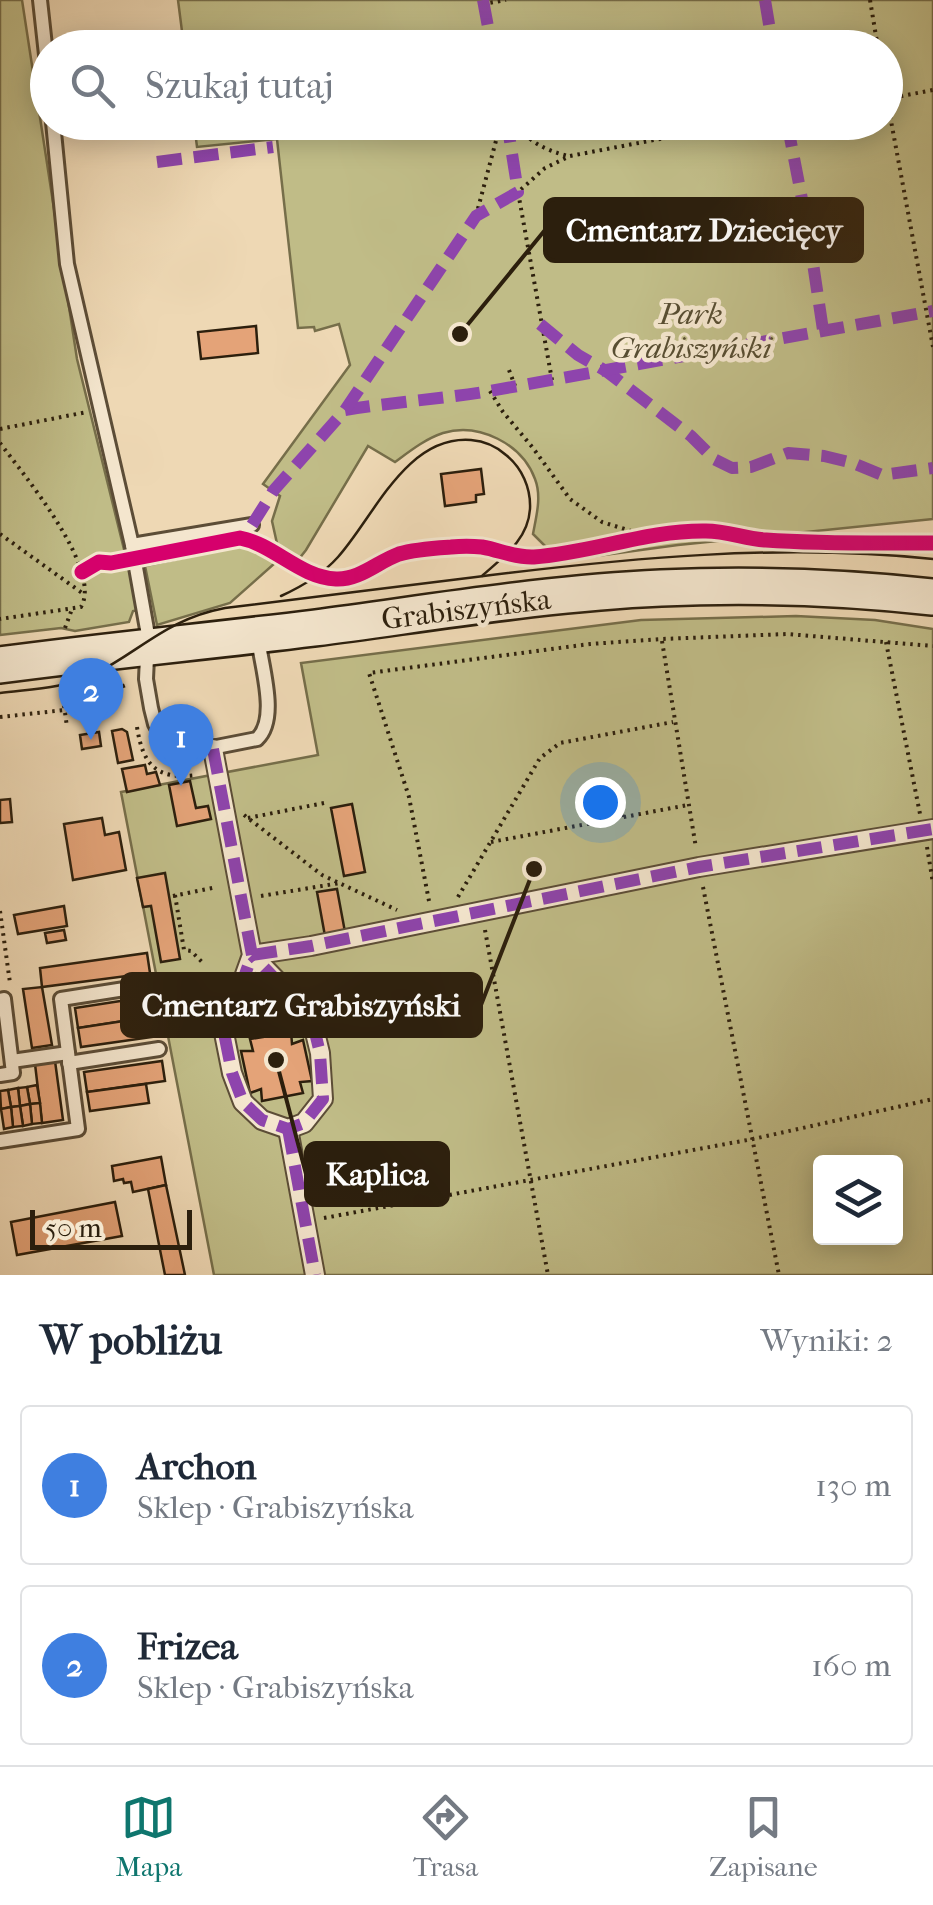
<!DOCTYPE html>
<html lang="pl">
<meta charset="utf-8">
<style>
:root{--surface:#fff;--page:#f2f2f3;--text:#1f2937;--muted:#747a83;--line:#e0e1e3;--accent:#0f766e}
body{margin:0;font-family:"IM FELL French Canon",serif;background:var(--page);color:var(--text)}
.controls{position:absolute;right:30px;bottom:30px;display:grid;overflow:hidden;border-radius:10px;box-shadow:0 5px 25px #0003}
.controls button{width:90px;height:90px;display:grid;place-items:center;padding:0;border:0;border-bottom:2px solid var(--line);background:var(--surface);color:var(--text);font:50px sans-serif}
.scale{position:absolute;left:30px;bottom:25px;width:162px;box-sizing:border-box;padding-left:10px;border:5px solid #2c1f0d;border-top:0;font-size:28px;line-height:35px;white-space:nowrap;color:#2c1f0d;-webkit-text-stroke:8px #f4e6ce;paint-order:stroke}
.you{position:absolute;left:600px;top:802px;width:35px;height:35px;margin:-25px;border:8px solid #fff;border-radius:50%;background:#1a73e8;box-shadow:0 0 0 15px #1a73e833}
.badge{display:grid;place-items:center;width:65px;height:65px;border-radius:50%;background:var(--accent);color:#fff;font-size:32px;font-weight:700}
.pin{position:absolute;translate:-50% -82px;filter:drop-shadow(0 2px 5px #0008)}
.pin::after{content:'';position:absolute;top:52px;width:35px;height:30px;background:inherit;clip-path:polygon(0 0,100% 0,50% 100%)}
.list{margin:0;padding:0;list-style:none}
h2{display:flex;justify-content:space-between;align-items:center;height:130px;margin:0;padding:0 40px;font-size:42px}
h2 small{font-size:32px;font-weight:400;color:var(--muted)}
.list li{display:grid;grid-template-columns:65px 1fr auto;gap:30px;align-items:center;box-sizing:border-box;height:160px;margin:0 20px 20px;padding:0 20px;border:2px solid var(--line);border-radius:10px}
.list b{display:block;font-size:38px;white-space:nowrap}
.list p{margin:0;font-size:32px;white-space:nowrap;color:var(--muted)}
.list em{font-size:32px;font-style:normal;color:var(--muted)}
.icon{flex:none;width:55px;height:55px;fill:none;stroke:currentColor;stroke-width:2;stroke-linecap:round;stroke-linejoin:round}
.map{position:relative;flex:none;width:933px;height:1275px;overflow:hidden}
.search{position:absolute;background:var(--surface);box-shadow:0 5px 25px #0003;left:30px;right:30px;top:30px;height:110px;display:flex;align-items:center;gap:25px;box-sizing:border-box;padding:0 35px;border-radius:55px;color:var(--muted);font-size:38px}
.sheet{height:490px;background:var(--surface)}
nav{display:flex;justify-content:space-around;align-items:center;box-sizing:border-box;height:140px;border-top:2px solid var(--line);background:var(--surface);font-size:28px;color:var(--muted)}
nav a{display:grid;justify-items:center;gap:5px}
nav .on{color:var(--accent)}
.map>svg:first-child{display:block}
.green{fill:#c0bc87;stroke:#766e4a;stroke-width:2.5;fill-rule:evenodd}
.building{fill:#e4a378;stroke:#2c1f0d;stroke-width:2.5}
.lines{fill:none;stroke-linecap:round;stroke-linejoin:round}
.service-casing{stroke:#5c4d37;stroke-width:18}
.pedestrian-casing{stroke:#5c4d37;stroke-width:22}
.secondary-casing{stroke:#2c1f0d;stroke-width:40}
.path{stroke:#2c1f0d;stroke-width:4;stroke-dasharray:2.5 5;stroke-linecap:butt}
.service{stroke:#f4e6ce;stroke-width:12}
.pedestrian{stroke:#f4e6ce;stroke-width:18}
.secondary{stroke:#f4e6ce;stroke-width:35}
.tram{stroke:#2c1f0d;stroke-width:2.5}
.quiet{stroke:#8e44ad;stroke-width:12;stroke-dasharray:25 12;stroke-linecap:butt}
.cycleway-casing{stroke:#f4e6ce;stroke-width:21}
.cycleway{stroke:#d6006c;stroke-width:15}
.labels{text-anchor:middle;stroke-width:9;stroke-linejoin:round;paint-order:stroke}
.park-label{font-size:30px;font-style:italic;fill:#584e32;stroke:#f4e6ce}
.street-label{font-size:30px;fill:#2c1f0d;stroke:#f4e6ce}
.leader{fill:none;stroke:#2c1f0d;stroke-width:4}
.callout-dot{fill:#2c1f0d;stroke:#f4e6ce;stroke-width:4}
.callout{fill:#2c1f0d;stroke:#2c1f0d;stroke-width:4}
.callout-label{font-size:32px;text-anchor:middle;font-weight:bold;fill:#fff}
</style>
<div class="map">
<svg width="933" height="1275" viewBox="0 0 933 1275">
<rect width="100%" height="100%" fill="#eed8b4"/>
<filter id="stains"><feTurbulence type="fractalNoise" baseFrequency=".002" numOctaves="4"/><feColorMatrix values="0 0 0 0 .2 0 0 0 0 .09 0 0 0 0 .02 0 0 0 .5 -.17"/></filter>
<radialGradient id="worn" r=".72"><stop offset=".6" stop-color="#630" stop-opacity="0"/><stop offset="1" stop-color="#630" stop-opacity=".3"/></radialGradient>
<!-- green -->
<g class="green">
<polygon points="0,0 22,0 77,359 139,610 133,611 129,622 75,631 61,628 0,635"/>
<path d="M178 0H933V519L678 545 560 561 533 534C536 517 542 497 535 479 522 444 479 422 443 433 425 439 410 451 395 462L368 446 306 550 298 560 278 548 272 521 280 496 263 484 350 365 339 324 315 331 314 327 298 328 277 139 197 147 194 123 886 122V48L184 47Z"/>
<polygon points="252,543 275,563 230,603 157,625 145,566"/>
<path d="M796 616 875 620 933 629V1275H214L121 792 318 755 301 663 641 620ZM820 1162H896V1238H820Z"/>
</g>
<!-- building -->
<g class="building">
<polygon points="256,326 258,353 201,359 198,332"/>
<polygon points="481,469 484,494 476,495 476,502 445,506 441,474"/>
<polygon points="122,729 127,732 133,760 118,763 112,731"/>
<polygon points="99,732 101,746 82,749 80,735"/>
<polygon points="145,765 147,774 156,772 160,785 127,792 122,769"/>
<polygon points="190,781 196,808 208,806 211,819 177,826 169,785"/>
<polygon points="10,799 12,822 0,823 0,800"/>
<polygon points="352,804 365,872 344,876 331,808"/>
<polygon points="102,818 105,835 119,832 126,870 73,880 64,824"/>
<polygon points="165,873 180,959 161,962 151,906 143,907 137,878"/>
<polygon points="337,889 345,932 325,936 317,892"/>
<polygon points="64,906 67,926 18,934 14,915"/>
<polygon points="64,930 66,940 47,943 45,933"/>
<polygon points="147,953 150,973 42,987 40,968"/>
<polygon points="42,987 52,1045 32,1048 23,989"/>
<polygon points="153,996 156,1016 78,1028 75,1008"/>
<polygon points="156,1016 159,1036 81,1047 78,1028"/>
<polygon points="278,1027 279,1034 291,1031 292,1044 303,1040 312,1081 300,1082 303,1093 262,1101 261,1089 250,1093 241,1051 253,1051 250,1039 263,1037 261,1030"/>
<polygon points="55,1061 63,1120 42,1123 35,1064"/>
<polygon points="162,1061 165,1081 87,1092 84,1072"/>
<polygon points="146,1084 149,1103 90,1111 87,1092"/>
<polygon points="37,1085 40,1103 30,1104 27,1087"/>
<polygon points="27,1087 30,1104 20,1106 18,1088"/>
<polygon points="18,1088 20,1106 11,1107 8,1090"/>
<polygon points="8,1090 11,1107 1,1109 0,1091"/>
<polygon points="40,1103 42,1123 32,1124 30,1104"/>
<polygon points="30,1104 32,1124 23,1126 20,1106"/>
<polygon points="20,1106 23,1126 13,1127 11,1107"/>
<polygon points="11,1107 13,1127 4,1129 1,1109"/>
<polygon points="161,1157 166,1185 133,1192 131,1182 124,1183 123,1179 114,1181 112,1166"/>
<polygon points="166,1185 185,1275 165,1275 148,1189"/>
<polygon points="115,1202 122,1236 17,1255 11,1222"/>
</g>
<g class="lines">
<defs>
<g id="service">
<polyline points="40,0 48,73"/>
<path d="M53 122 67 264 132 545 148 635 146 679 151 708 155 724 166 744 175 751 186 753 257 739C279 719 261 665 258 638"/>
<polyline points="132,545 252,525"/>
<polyline points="0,1000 4,999 13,1073 0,1075"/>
<polyline points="12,1061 68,1053"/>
<polyline points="69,1063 159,1049"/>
<polyline points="0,1141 78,1129 61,999 150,985"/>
</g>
<g id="pedestrian">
<polyline points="213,749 252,955 224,1033 232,1073 243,1102 262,1120 288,1129 304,1123 323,1099 320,1053 311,1016 252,955"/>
<polyline points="252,955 311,946 699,867 933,829"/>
<polyline points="288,1129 315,1275"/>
</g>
<path id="secondary" d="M0 665C105 651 210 641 315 628 430 613 546 593 661 588 752 584 842 587 933 597"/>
</defs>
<!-- service casing -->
<use href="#service" class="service-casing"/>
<!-- pedestrian casing -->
<use href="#pedestrian" class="pedestrian-casing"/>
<!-- secondary casing -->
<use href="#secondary" class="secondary-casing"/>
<!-- path -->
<g class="path">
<polyline points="870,0 878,48"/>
<polyline points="483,4 506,0"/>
<polyline points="886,94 933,347"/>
<polyline points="886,99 933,90"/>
<path d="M515 122C528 142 545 150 568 156"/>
<polyline points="476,216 501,122"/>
<polyline points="509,370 515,386"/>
<polyline points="552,380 518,192 545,168 570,156 749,122"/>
<polyline points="490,391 503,412 533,448 570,499 602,522 647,536"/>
<polyline points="0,429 87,412"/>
<path d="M0 443C23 474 103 569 81 607L0 619"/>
<polyline points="0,534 85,595"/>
<polyline points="65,628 72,609"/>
<polyline points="662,641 696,848"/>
<polyline points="886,642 920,814"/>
<polyline points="63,698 67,727"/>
<polyline points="0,717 65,710 128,684"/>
<path d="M137 727C143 766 157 780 197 775"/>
<polyline points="620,800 623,817"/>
<polyline points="244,815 322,875 397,910"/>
<polyline points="248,818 324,803"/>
<polyline points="491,842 688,805"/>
<polyline points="927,847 933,883"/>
<polyline points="703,887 779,1275"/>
<polyline points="175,895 184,950 191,951 204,964"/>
<polyline points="173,896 217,887"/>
<polyline points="261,896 340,883"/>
<polyline points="458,897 540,758 560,743 673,722"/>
<polyline points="429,901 409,797 369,673 590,644 662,639 787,634 933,646"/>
<polyline points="0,911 10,983"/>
<polyline points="485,930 548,1275"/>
<polyline points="324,1218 753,1139 933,1099"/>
</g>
<!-- service -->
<use href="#service" class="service"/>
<!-- pedestrian -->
<use href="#pedestrian" class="pedestrian"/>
<!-- secondary -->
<use href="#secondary" class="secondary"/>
<!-- tram -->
<g class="tram">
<path d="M281 596C303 586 322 575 338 557 374 517 406 435 471 440 483 441 496 446 506 455 522 468 531 488 530 509 528 540 503 557 482 576"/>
<path d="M0 693C30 689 65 688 93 675 142 650 167 619 225 608 309 598 392 587 476 577 627 558 781 543 933 559"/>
</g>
<!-- quiet -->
<g class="quiet">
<polyline points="483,0 492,48"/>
<polyline points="765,0 773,48"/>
<polyline points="787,122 808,230 823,330"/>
<polyline points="157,162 273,147"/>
<polyline points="540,324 578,355 606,371 691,436 714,459 732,468 751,467 788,453 824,456 853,463 882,475 933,468"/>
<path d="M345 410C393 402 442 399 490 391L933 311"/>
<polyline points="252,525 274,490 345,410 476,216 518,192 507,122"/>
<polyline points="213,749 252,955 224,1033 232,1073 243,1102 262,1120 288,1129 304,1123 323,1099 320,1053 311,1016 252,955"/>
<polyline points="252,955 311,946 699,867 933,829"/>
<polyline points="288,1129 315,1275"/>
</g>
<defs>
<path id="cycleway" d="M82 572 99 562 111 563 240 538C275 545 299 577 336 579 360 580 377 562 399 554 415 549 435 548 451 547 461 546 472 546 482 547 500 550 515 558 534 557 592 553 647 530 706 531 727 531 746 539 766 540 821 544 877 543 933 543"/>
</defs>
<!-- cycleway casing -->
<use href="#cycleway" class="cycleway-casing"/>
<!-- cycleway -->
<use href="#cycleway" class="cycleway"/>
</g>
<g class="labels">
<!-- park labels -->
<g class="park-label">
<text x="691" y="324">Park<tspan x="691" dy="34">Grabiszyński</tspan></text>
</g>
<!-- street labels -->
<g class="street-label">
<text transform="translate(466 609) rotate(-7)" y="10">Grabiszyńska</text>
</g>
</g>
<!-- callouts -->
<path class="leader" d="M460 334L545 230M534 869L481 1005M276 1060L306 1174"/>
<g class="callout-dot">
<circle cx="460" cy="334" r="10"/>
<circle cx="534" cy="869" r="10"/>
<circle cx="276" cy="1060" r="10"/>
</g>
<g class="callout">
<rect x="545" y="199" width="317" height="62" rx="10"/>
<rect x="122" y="974" width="359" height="62" rx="10"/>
<rect x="306" y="1143" width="142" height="62" rx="10"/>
</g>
<g class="callout-label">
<text x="704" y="241">Cmentarz Dziecięcy</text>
<text x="301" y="1016">Cmentarz Grabiszyński</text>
<text x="377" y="1185">Kaplica</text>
</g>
<rect width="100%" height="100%" filter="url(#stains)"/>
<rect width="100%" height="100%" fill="url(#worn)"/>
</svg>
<div class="controls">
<button><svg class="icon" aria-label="layers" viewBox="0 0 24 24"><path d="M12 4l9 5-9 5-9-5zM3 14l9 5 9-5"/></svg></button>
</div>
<div class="scale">50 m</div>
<div class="you"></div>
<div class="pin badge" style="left:181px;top:786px;background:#3f7fe0">1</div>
<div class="pin badge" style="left:91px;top:740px;background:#3f7fe0">2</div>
<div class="search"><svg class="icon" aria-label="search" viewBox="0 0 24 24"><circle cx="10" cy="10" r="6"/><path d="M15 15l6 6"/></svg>Szukaj tutaj</div>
</div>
<section class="sheet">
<h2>W pobliżu<small>Wyniki: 2</small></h2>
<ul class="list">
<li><span class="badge" style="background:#3f7fe0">1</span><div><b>Archon</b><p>Sklep · Grabiszyńska</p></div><em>130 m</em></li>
<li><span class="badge" style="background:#3f7fe0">2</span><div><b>Frizea</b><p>Sklep · Grabiszyńska</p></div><em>160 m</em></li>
</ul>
</section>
<nav>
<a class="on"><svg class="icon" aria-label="map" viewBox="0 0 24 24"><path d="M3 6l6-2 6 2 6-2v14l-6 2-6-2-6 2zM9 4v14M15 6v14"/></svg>Mapa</a>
<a><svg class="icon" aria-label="directions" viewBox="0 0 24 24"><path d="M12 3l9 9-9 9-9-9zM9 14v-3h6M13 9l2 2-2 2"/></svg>Trasa</a>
<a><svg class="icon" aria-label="saved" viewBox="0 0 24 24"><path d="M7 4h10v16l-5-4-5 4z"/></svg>Zapisane</a>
</nav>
